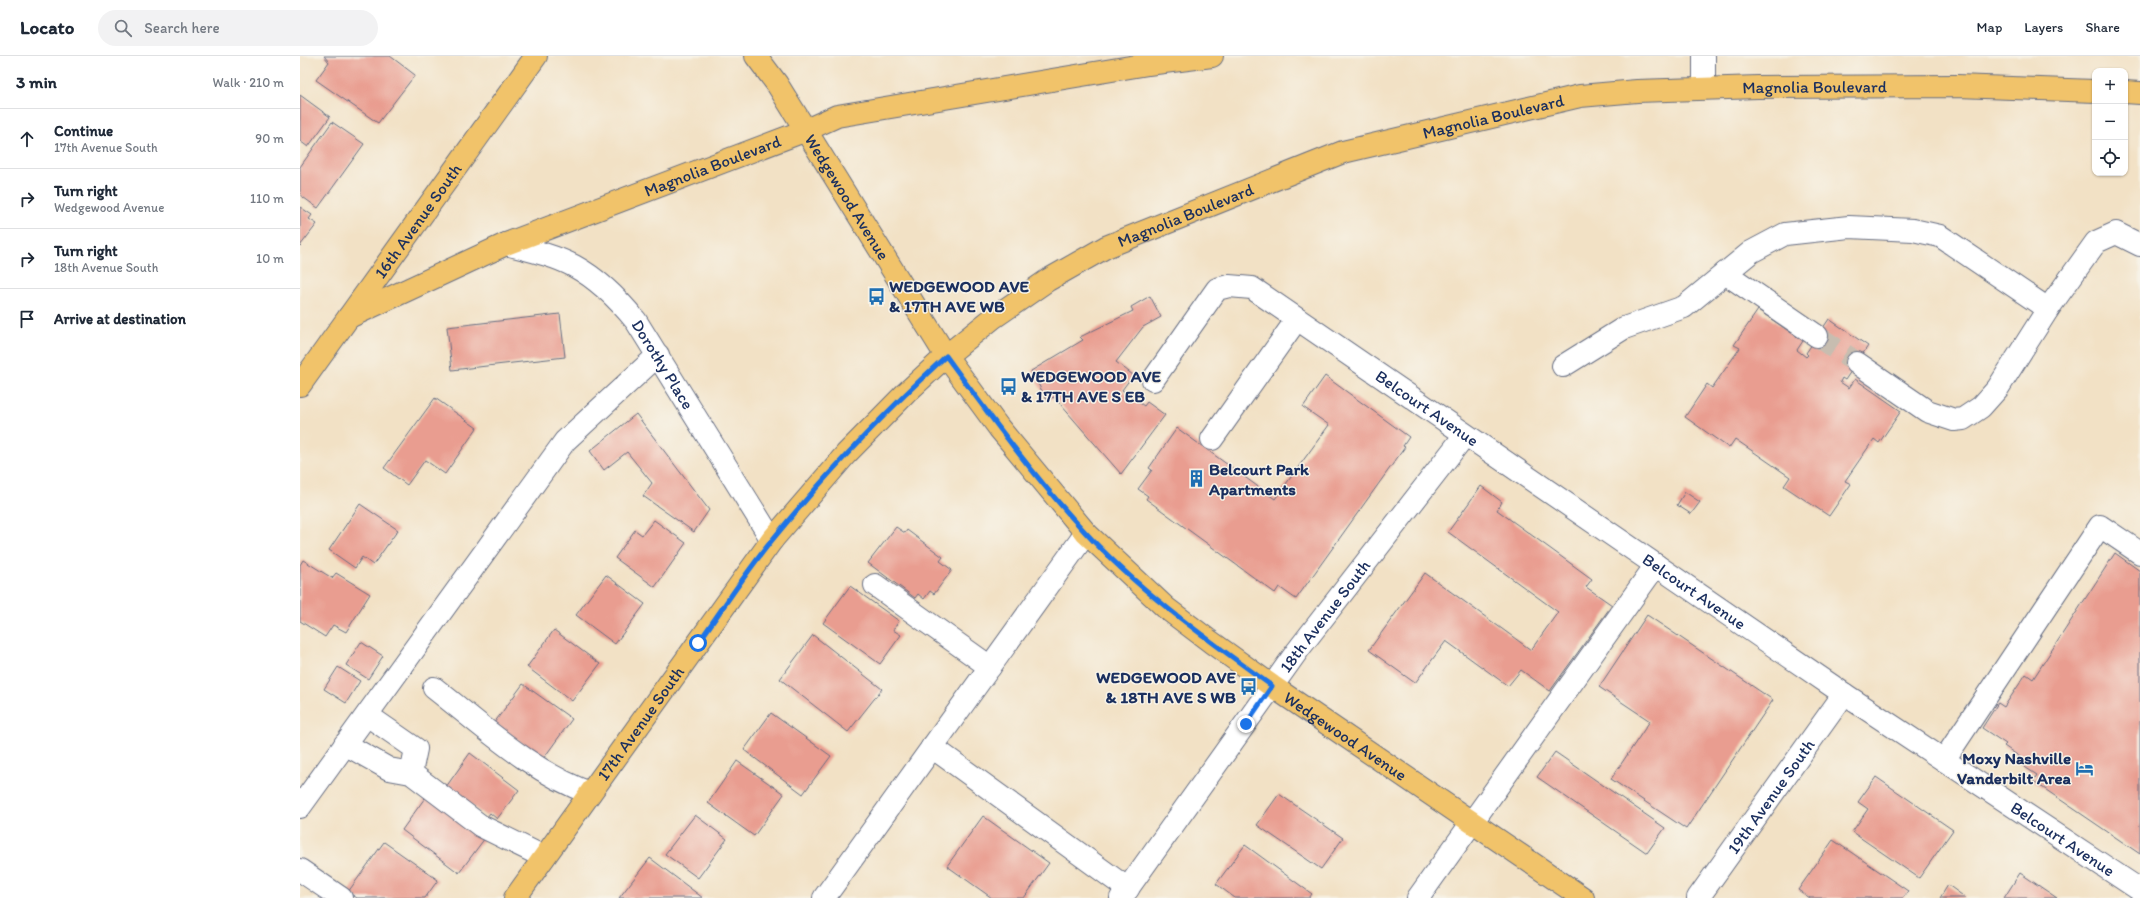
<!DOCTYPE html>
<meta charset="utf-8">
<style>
:root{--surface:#fff;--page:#f2f2f3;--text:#1f2937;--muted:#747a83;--line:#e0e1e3}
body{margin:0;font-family:Itim,sans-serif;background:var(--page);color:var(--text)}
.controls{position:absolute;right:12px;top:12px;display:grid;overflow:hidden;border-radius:8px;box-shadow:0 1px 3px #0004}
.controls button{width:36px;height:36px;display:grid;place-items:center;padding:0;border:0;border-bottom:1px solid var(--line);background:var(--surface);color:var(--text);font:20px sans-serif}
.stop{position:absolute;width:12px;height:12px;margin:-9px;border:3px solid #1a73e8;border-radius:50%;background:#fff}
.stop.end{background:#1a73e8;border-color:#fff;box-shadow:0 1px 4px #0008}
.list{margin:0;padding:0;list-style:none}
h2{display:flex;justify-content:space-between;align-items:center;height:52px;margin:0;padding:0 16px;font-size:17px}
h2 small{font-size:13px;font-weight:400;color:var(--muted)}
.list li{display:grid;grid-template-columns:26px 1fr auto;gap:12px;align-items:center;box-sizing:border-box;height:60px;padding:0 16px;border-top:1px solid var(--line)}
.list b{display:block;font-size:15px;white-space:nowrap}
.list p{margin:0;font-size:13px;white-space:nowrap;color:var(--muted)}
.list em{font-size:13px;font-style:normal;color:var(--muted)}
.icon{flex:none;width:22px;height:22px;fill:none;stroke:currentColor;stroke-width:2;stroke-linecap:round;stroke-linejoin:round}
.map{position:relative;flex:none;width:1840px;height:842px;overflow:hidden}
header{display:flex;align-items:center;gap:24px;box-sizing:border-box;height:56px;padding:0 20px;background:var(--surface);border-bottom:1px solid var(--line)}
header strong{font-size:19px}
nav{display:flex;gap:22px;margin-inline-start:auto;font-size:14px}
.search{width:280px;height:36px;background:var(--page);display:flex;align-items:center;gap:10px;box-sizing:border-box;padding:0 14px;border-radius:22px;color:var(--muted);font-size:15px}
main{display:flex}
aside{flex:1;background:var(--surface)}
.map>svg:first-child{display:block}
.building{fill:#e99d90}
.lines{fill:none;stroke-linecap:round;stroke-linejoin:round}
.minor-tunnel{stroke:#c7bdb0;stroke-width:22;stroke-dasharray:22 11;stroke-linecap:butt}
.minor-casing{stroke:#666d82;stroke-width:24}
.major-casing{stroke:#666d82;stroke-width:24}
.minor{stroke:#fff;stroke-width:22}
.major{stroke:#f1c36a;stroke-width:22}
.route{stroke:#1a73e8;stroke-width:5}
.labels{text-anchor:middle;stroke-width:3;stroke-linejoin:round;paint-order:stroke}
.street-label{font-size:17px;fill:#1b2f5e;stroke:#f7f3e8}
.poi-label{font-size:17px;font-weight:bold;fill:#1b2f5e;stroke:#f7f3e8;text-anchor:start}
</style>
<header>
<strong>Locato</strong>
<div class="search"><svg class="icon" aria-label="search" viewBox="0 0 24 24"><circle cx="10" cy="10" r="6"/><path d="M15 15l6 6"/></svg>Search here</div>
<nav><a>Map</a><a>Layers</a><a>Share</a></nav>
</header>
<main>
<aside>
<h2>3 min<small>Walk · 210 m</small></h2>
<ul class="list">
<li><svg class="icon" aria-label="ahead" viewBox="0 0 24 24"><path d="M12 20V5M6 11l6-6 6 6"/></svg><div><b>Continue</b><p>17th Avenue South</p></div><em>90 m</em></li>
<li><svg class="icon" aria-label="right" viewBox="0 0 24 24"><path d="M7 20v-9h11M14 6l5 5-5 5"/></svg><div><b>Turn right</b><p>Wedgewood Avenue</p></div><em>110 m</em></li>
<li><svg class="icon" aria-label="right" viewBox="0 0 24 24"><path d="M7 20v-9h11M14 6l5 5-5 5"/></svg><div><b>Turn right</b><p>18th Avenue South</p></div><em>10 m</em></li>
<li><svg class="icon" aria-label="arrive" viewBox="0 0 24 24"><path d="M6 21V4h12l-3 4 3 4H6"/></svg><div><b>Arrive at destination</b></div></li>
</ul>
</aside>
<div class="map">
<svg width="1840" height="842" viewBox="0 0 1840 842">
<rect width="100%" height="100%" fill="#f7f3e8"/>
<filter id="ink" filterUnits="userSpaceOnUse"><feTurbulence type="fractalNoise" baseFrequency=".025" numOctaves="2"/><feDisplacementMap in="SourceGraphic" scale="8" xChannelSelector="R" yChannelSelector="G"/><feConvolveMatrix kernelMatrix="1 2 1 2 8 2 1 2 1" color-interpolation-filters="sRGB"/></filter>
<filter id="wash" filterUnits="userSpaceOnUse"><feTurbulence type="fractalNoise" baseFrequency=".012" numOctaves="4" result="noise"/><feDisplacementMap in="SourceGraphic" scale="16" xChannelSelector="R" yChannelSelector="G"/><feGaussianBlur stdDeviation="0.9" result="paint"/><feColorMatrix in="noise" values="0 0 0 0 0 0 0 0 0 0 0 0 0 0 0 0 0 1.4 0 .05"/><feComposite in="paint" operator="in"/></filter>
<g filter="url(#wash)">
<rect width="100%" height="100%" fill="#f2e1c5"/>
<g id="blocks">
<!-- building -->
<g class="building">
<polygon points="24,0 90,0 115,19 78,67 16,24 29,6"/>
<polygon points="0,39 30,61 8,91 0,85"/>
<polygon points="32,66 64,88 18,152 0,139 0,111"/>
<polygon points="0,151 12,159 9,163 17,168 0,190"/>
<polygon points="850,240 861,261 843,271 816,306 833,319 822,334 844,350 847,346 865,359 821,418 754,341 747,344 731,315 783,284 780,281 833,255 831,251"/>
<polygon points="1458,254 1503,285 1497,294 1506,301 1508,299 1506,297 1529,263 1568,290 1545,324 1542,322 1540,326 1549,332 1555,323 1601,355 1579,387 1574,383 1545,425 1551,428 1529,460 1484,430 1490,421 1435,383 1429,392 1385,361 1407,328 1412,332 1440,292 1434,289"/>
<polygon points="260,258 265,301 152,314 147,271"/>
<polygon points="1025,320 1109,381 1103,390 1105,391 996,543 979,531 975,537 846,443 848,440 838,433 852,414 849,412 877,372 975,443 1029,369 1003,351"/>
<polygon points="135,342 177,372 145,418 125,404 107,429 84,412"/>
<polygon points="336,358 409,454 394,476 343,440 352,427 327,396 304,414 290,395"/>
<polygon points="1181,430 1202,446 1197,454 1292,523 1286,531 1312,549 1250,635 1221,614 1208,630 1146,585 1115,627 1069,594 1125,517 1231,594 1258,556 1148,476"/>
<polygon points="1385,436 1400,446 1391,458 1377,449"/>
<polygon points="60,448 98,474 73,509 62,501 55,512 29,494"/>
<polygon points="354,464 386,487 355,531 315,502 335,474 342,479"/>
<polygon points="596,471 605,477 607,474 643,501 640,505 652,514 634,538 630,535 624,543 618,538 615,542 568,507"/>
<polygon points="1815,497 1840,515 1840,798 1733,725 1737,719 1717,706 1720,701 1704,690 1706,688 1682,672 1698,647 1704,651 1726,618 1733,623"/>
<polygon points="3,504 32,522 36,517 70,538 46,576 33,569 25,581 0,565 0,509"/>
<polygon points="306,519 345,548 315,588 276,559"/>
<polygon points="550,530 599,565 593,574 601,579 580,608 523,567"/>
<polygon points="1347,559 1473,644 1386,773 1311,723 1350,665 1299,631"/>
<polygon points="254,574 300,608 272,645 227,611"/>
<polygon points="513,579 582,633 548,676 480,623"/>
<polygon points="61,586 83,600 68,623 46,609"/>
<polygon points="38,611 60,625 46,647 24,633"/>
<polygon points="223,628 272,663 243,703 194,667"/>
<polygon points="471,657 531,700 503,738 444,694"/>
<polygon points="1255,696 1365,772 1347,797 1237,721"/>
<polygon points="170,697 219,734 197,763 190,757 187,761 146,731"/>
<polygon points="437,705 484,738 454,780 408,747"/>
<polygon points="1576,721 1653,774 1619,822 1552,776 1568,753 1558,746"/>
<polygon points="979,738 1043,782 1021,813 957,769"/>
<polygon points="127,739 185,782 159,817 102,774"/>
<polygon points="395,759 427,783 398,822 365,798"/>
<polygon points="683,760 749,807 724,842 692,842 647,810"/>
<polygon points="1533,784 1608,835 1603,842 1510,842 1498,834"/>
<polygon points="84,786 138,824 125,842 57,842 48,836"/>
<polygon points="945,789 1012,838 1009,842 935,842 916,828"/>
<polygon points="350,802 403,842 319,842"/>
<polygon points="1720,817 1757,842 1704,842"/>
<polygon points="1648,829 1666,842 1640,842"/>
</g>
</g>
</g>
<g filter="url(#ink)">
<use href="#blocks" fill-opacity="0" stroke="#666d82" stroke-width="1"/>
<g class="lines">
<!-- minor-tunnel -->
<polyline class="minor-tunnel" points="1517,280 1557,307"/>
<defs>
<g id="minor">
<polyline points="1404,0 1404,32"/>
<path id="s1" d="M206 188C229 194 253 199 274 210 298 223 319 244 336 265L472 484"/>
<polyline points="1425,217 1517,280"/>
<polyline points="1557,307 1627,355 1654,364 1663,363 1681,351 1698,332 1748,253 1796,186 1816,177 1840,189"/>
<polyline points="1263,310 1324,272 1384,251 1451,196 1485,178 1549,171 1613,174 1640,180 1748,253"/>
<path id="s2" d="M853 324 917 233 929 230 952 232 1544 638 1840 834"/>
<polyline points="912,383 997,263"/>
<polyline points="575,529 690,611"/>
<path d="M134 632C183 670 231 716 290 737"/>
<polyline points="67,659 116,693 111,717"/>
<polyline points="45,688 89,713 111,717 181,770 244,801"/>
<polyline points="632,691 828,833"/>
<polyline points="1644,704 1800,470 1840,497"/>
<polyline points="0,751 265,385 358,299"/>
<polyline points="0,814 41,842"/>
<polyline points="524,842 786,477"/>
<path id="s3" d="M821 842 998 594 1165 379"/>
<polyline points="1118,842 1356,509"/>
<path id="s4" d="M1398 842 1544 638"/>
</g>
<g id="major">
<path id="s5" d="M456 0 477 28 646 300 699 372 786 477 866 552 911 586 972 630 1283 842"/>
<polyline points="1825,36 1840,37"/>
<path id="s6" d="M49 261 206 188 504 75 537 60 848 8 912 0"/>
<path id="s7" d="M0 329 236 0"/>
<path id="s8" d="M215 842 472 484 546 398 606 337 646 300 693 262 748 224 806 191 1043 96 1280 40 1337 35 1458 31 1657 30 1795 35"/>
</g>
</defs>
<!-- minor casing -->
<use href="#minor" class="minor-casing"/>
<!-- major casing -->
<use href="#major" class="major-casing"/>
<!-- minor -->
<use href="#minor" class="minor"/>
<!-- major -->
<use href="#major" class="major"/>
</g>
</g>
<g class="lines" filter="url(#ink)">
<!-- route -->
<path class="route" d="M398 587C423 552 446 516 473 483 526 418 584 357 646 300 690 360 734 421 785 476 840 536 907 583 972 630L946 668"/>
</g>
<!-- icons -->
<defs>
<symbol id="bus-bare" viewBox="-9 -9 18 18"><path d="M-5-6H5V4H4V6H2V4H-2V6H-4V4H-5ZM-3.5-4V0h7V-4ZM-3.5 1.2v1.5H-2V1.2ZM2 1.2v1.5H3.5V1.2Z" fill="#1f6fb2" stroke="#f7f3e8" stroke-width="2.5" paint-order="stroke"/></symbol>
<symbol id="building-bare" viewBox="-9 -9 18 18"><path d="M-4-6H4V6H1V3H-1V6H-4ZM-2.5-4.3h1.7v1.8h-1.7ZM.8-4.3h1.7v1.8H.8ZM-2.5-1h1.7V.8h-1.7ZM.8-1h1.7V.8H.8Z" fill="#1f6fb2" stroke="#f7f3e8" stroke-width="2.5" paint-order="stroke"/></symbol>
<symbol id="hotel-bare" viewBox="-9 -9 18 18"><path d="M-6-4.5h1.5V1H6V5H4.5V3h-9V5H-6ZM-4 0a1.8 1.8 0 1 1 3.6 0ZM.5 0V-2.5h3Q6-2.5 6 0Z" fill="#1f6fb2" stroke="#f7f3e8" stroke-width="2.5" paint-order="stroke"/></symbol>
</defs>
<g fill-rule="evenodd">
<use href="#bus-bare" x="564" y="228" width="25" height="25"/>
<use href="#bus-bare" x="696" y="318" width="25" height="25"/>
<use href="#building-bare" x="884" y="410" width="25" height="25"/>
<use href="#bus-bare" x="936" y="618" width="25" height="25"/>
<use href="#hotel-bare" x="1772" y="700" width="25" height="25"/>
</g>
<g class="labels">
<!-- street labels -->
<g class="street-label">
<text dy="6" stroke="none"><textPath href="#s8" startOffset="1622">Magnolia Boulevard</textPath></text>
<text dy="6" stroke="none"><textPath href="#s8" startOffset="1298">Magnolia Boulevard</textPath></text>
<text dy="6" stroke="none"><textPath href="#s6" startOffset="394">Magnolia Boulevard</textPath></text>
<text dy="6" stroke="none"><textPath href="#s5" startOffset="168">Wedgewood Avenue</textPath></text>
<text dy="6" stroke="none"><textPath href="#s8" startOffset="974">Magnolia Boulevard</textPath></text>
<text dy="6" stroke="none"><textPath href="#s7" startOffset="202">16th Avenue South</textPath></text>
<text dy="6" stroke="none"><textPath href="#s1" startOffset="206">Dorothy Place</textPath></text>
<text dy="6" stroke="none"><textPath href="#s2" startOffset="359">Belcourt Avenue</textPath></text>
<text dy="6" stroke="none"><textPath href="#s2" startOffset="683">Belcourt Avenue</textPath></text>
<text dy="6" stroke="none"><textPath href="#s3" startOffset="348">18th Avenue South</textPath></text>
<text dy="6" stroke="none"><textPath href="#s8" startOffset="215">17th Avenue South</textPath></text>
<text dy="6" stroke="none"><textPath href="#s5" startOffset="911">Wedgewood Avenue</textPath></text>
<text dy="6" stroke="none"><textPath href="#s4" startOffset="125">19th Avenue South</textPath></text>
<text dy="6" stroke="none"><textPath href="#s2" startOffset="1127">Belcourt Avenue</textPath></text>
</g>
<!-- poi labels -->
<g class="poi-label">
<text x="589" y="236">WEDGEWOOD AVE<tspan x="589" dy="20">&amp; 17TH AVE WB</tspan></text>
<text x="721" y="326">WEDGEWOOD AVE<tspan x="721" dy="20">&amp; 17TH AVE S EB</tspan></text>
<text x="909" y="419">Belcourt Park<tspan x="909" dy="20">Apartments</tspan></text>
<text x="936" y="627" text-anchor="end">WEDGEWOOD AVE<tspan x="936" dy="20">&amp; 18TH AVE S WB</tspan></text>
<text x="1771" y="708" text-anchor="end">Moxy Nashville<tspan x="1771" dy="20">Vanderbilt Area</tspan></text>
</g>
</g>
</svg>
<div class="controls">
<button>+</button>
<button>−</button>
<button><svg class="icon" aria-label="locate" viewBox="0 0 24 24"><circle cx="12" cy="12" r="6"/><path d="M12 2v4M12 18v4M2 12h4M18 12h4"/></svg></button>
</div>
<div class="stop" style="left:398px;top:587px"></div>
<div class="stop end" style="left:946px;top:668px"></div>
</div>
</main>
